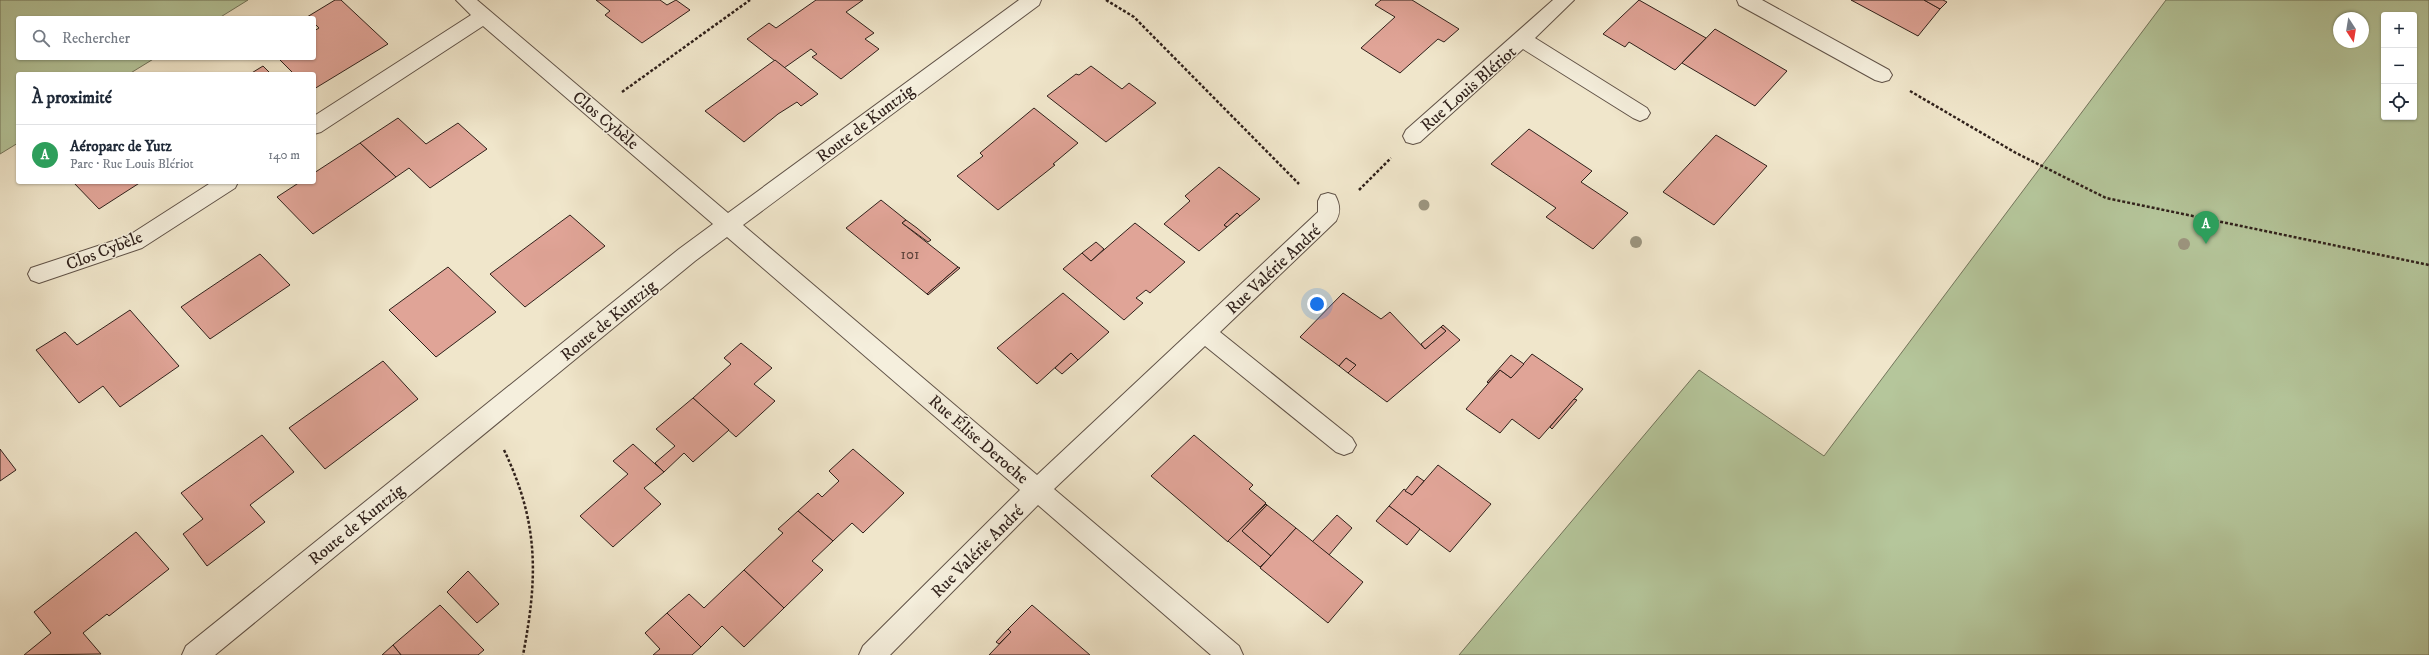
<!DOCTYPE html>
<html lang="fr">
<meta charset="utf-8">
<style>
:root{--surface:#fff;--page:#f2f2f3;--text:#1f2937;--muted:#747a83;--line:#e0e1e3;--accent:#111827}
body{margin:0;font-family:"IM FELL DW Pica",serif;background:var(--page);color:var(--text)}
.controls{position:absolute;right:12px;top:12px;display:grid;overflow:hidden;border-radius:4px;box-shadow:0 1px 3px #0004}
.controls button{width:36px;height:36px;display:grid;place-items:center;padding:0;border:0;border-bottom:1px solid var(--line);background:var(--surface);color:var(--text);font:20px sans-serif}
.compass{position:absolute;left:2333px;top:12px;width:36px;height:36px;border-radius:50%;background:var(--surface);box-shadow:0 1px 3px #0004;rotate:168deg}
.you{position:absolute;left:1317px;top:304px;width:14px;height:14px;margin:-10px;border:3px solid #fff;border-radius:50%;background:#1a73e8;box-shadow:0 0 0 6px #1a73e833}
.badge{display:grid;place-items:center;width:26px;height:26px;border-radius:50%;background:var(--accent);color:#fff;font-size:13px;font-weight:700}
.pin{position:absolute;translate:-50% -33px;filter:drop-shadow(0 1px 2px #0008)}
.pin::after{content:'';position:absolute;top:21px;width:14px;height:12px;background:inherit;clip-path:polygon(0 0,100% 0,50% 100%)}
.list{margin:0;padding:0;list-style:none}
h2{display:flex;justify-content:space-between;align-items:center;height:52px;margin:0;padding:0 16px;font-size:17px}
h2 small{font-size:13px;font-weight:400;color:var(--muted)}
.list li{display:grid;grid-template-columns:26px 1fr auto;gap:12px;align-items:center;box-sizing:border-box;height:60px;padding:0 16px;border-top:1px solid var(--line)}
.list b{display:block;font-size:15px;white-space:nowrap}
.list p{margin:0;font-size:13px;white-space:nowrap;color:var(--muted)}
.list em{font-size:13px;font-style:normal;color:var(--muted)}
.icon{flex:none;width:22px;height:22px;fill:none;stroke:currentColor;stroke-width:2;stroke-linecap:round;stroke-linejoin:round}
.map{position:relative;flex:none;width:2429px;height:655px;overflow:hidden}
.search{position:absolute;background:var(--surface);box-shadow:0 1px 3px #0004;left:16px;top:16px;width:300px;height:44px;display:flex;align-items:center;gap:10px;box-sizing:border-box;padding:0 14px;border-radius:4px;color:var(--muted);font-size:15px}
.panel{position:absolute;background:var(--surface);box-shadow:0 1px 3px #0004;left:16px;top:72px;width:300px;height:112px;border-radius:4px}
.map>svg:first-child{display:block}
.green{fill:#b5c69b;stroke:#72745b;fill-rule:evenodd}
.building{fill:#e0a497;stroke:#30211b}
.lines{fill:none;stroke-linecap:round;stroke-linejoin:round}
.minor-casing{stroke:#605247;stroke-width:2}
.path{stroke:#30211b;stroke-width:2.5;stroke-dasharray:3 2;stroke-linecap:butt}
.minor{fill:#f5efdd;fill-rule:evenodd}
.tree{fill:#9c957f}
.labels{text-anchor:middle;stroke-width:3;stroke-linejoin:round;paint-order:stroke}
.number-label{font-size:15px;fill:#5c423a}
.street-label{font-size:17px;fill:#30211b;stroke:#f5efdd}
</style>
<div class="map">
<svg width="2429" height="655" viewBox="0 0 2429 655">
<rect width="100%" height="100%" fill="#f0e6cb"/>
<filter id="stains"><feTurbulence type="fractalNoise" baseFrequency=".005" numOctaves="4"/><feColorMatrix values="0 0 0 0 .2 0 0 0 0 .09 0 0 0 0 .02 0 0 0 .5 -.17"/></filter>
<radialGradient id="worn" r=".72"><stop offset=".6" stop-color="#630" stop-opacity="0"/><stop offset="1" stop-color="#630" stop-opacity=".3"/></radialGradient>
<!-- green -->
<g class="green">
<polygon points="0,0 248,0 219,18 18,18 18,58 155,58 129,74 18,74 18,143 0,154"/>
<path d="M2166 0H2429V655H1459L1699 370 1824 456ZM2384 15H2414V117H2384ZM2339 18H2363V42H2339Z"/>
</g>
<!-- building -->
<g class="building">
<polygon points="335,0 341,0 388,44 314,89 314,74 294,74 278,58 314,58 314,31 319,28 314,23 314,18 307,17"/>
<polygon points="596,0 660,0 667,5 676,0 690,10 642,43 605,15 610,11"/>
<polygon points="816,0 863,0 846,12 874,33 865,39 879,49 841,79 812,57 817,54 811,49 784,68 747,39 769,23 776,28"/>
<polygon points="1381,0 1412,0 1459,29 1444,42 1438,39 1400,73 1361,48 1395,17 1375,5"/>
<polygon points="1639,0 1706,38 1675,70 1629,42 1625,47 1603,34"/>
<polygon points="1851,0 1924,0 1940,9 1918,36"/>
<polygon points="1924,0 1943,0 1947,2 1940,9"/>
<polygon points="1715,29 1787,71 1755,106 1682,63"/>
<polygon points="775,60 818,94 801,106 797,102 778,114 744,142 705,111"/>
<polygon points="263,66 271,74 250,74"/>
<polygon points="1091,66 1122,89 1129,83 1156,103 1106,142 1047,96 1076,74 1079,75"/>
<polygon points="1034,108 1078,143 1053,164 1055,165 998,210 957,176 983,156 980,153"/>
<polygon points="398,118 426,144 458,123 487,149 430,188 409,168 396,177 360,143"/>
<polygon points="1529,129 1592,171 1581,182 1628,213 1593,249 1546,217 1556,208 1491,164"/>
<polygon points="1716,135 1767,166 1714,225 1663,192"/>
<polygon points="360,143 396,177 313,234 277,197 300,182 314,182 314,173"/>
<polygon points="1219,167 1260,199 1240,216 1237,213 1224,225 1227,227 1199,251 1164,224 1190,201 1185,196"/>
<polygon points="73,182 141,182 99,209"/>
<polygon points="881,200 906,220 902,223 958,267 927,294 846,228"/>
<polygon points="1237,213 1240,216 1227,227 1224,225"/>
<polygon points="570,215 605,246 525,307 490,274"/>
<polygon points="906,220 917,228 931,240 928,242 902,223"/>
<polygon points="1135,223 1185,262 1150,293 1146,290 1136,298 1143,303 1124,320 1063,269 1082,253 1091,261"/>
<polygon points="1096,242 1104,249 1091,261 1082,253"/>
<polygon points="260,254 290,285 210,339 181,307"/>
<polygon points="448,267 496,312 436,357 389,310"/>
<polygon points="958,267 960,268 928,295 927,294"/>
<polygon points="1063,293 1109,332 1078,360 1071,353 1037,384 997,348"/>
<polygon points="1343,293 1381,319 1390,312 1425,349 1446,331 1441,327 1443,325 1460,340 1387,402 1348,373 1356,365 1346,358 1339,366 1300,337"/>
<polygon points="130,310 179,366 120,407 103,386 79,403 36,350 65,332 77,345"/>
<polygon points="1441,327 1446,331 1425,349 1421,344"/>
<polygon points="741,343 772,368 754,384 775,401 736,437 693,398 731,364 724,358"/>
<polygon points="1071,353 1078,360 1062,374 1055,368"/>
<polygon points="1532,354 1583,389 1539,439 1512,419 1500,433 1466,409 1500,370 1511,378"/>
<polygon points="1511,355 1524,364 1511,378 1500,370 1488,383 1487,382"/>
<polygon points="1346,358 1356,365 1348,373 1339,366"/>
<polygon points="383,361 418,399 325,469 289,428"/>
<polygon points="693,398 729,430 693,462 684,453 664,472 655,463 675,446 656,429"/>
<polygon points="1574,399 1577,400 1552,429 1550,427"/>
<polygon points="262,435 294,472 250,505 265,522 207,566 183,534 203,519 181,493"/>
<polygon points="1194,435 1253,485 1249,489 1266,503 1228,542 1151,476"/>
<polygon points="633,444 664,472 644,488 661,504 613,547 580,516 628,474 613,461"/>
<polygon points="0,449 16,470 0,481"/>
<polygon points="853,449 904,493 863,533 852,523 833,541 798,511 818,493 822,497 839,481 829,471"/>
<polygon points="1438,465 1491,504 1450,552 1389,506 1404,489 1412,495"/>
<polygon points="1417,476 1424,481 1412,495 1405,491"/>
<polygon points="1266,504 1267,505 1242,531 1271,556 1260,567 1228,541"/>
<polygon points="1267,505 1296,528 1271,556 1242,531"/>
<polygon points="1389,506 1420,529 1407,545 1376,521"/>
<polygon points="798,511 833,541 812,561 823,570 784,608 744,570 783,533 778,529"/>
<polygon points="1337,515 1352,528 1329,555 1312,542"/>
<polygon points="1296,528 1363,582 1328,623 1260,568"/>
<polygon points="136,532 169,569 109,616 107,614 83,633 101,654 24,655 51,633 34,612"/>
<polygon points="744,570 784,608 744,647 722,626 701,647 667,613 689,594 704,608"/>
<polygon points="468,571 499,604 477,623 447,592"/>
<polygon points="440,605 484,650 478,655 401,655 393,645"/>
<polygon points="1032,605 1090,655 989,655 1011,632 1008,629"/>
<polygon points="667,613 701,647 692,655 653,655 660,649 645,633"/>
<polygon points="1008,629 1011,632 999,644 996,642"/>
<polygon points="393,645 401,655 382,655"/>
</g>
<g class="lines">
<defs>
<g id="minor">
<path d="M456 0H477L728 213 1019 0H1041L1039 5 743 225 1037 475 1318 212V201L1321 195 1328 193 1335 195C1340 204 1341 212 1336 221L1220 332 1352 438 1356 445 1352 452 1344 455 1336 452 1205 346 1054 489 1239 646 1243 655H1211L1038 505 890 655H859L863 646 1020 490 727 237 695 261 215 655H182L186 646 679 249 713 224 483 26 321 132 314 134V116L471 15Z"/>
<polygon points="1553,0 1574,0 1535,38 1647,108 1650,113 1647,118 1640,121 1633,118 1523,49 1420,142 1413,144 1406,142 1403,136 1406,130"/>
<polygon points="1737,0 1762,0 1889,70 1892,75 1889,80 1882,82 1875,80 1739,5"/>
<polygon points="212,182 238,182 235,188 142,248 39,283 31,280 28,274 31,268 128,236"/>
</g>
</defs>
<!-- minor casing -->
<use href="#minor" class="minor-casing"/>
<!-- path -->
<g class="path">
<polyline points="1106,0 1134,17 1299,184"/>
<polyline points="1910,91 2016,153 2106,198 2429,265"/>
<polyline points="622,92 750,0"/>
<polyline points="1359,190 1391,158"/>
<path d="M504 450C539 523 538 577 523 655"/>
</g>
<!-- minor -->
<use href="#minor" class="minor"/>
</g>
<!-- trees -->
<g class="tree">
<circle cx="1424" cy="205" r="5.5"/>
<circle cx="1636" cy="242" r="6"/>
<circle cx="2184" cy="244" r="6"/>
</g>
<g class="labels">
<!-- number labels -->
<g class="number-label">
<text x="910" y="259">101</text>
</g>
<!-- street labels -->
<g class="street-label">
<text transform="translate(1468 88) rotate(-41)" y="6">Rue Louis Blériot</text>
<text transform="translate(606 120) rotate(40)" y="6">Clos Cybèle</text>
<text transform="translate(865 123) rotate(-37)" y="6">Route de Kuntzig</text>
<text transform="translate(104 250) rotate(-21)" y="6">Clos Cybèle</text>
<text transform="translate(1273 269) rotate(-43)" y="6">Rue Valérie André</text>
<text transform="translate(608 320) rotate(-39)" y="6">Route de Kuntzig</text>
<text transform="translate(979 439) rotate(41)" y="6">Rue Élise Deroche</text>
<text transform="translate(356 524) rotate(-39)" y="6">Route de Kuntzig</text>
<text transform="translate(977 551) rotate(-45)" y="6">Rue Valérie André</text>
</g>
</g>
<rect width="100%" height="100%" filter="url(#stains)"/>
<rect width="100%" height="100%" fill="url(#worn)"/>
</svg>
<div class="controls">
<button>+</button>
<button>−</button>
<button><svg class="icon" aria-label="locate" viewBox="0 0 24 24"><circle cx="12" cy="12" r="6"/><path d="M12 2v4M12 18v4M2 12h4M18 12h4"/></svg></button>
</div>
<svg class="compass" viewBox="-18 -18 36 36"><path d="M0-13l5 13h-10z" fill="#e53935"/><path d="M0 13l5-13h-10z" fill="#747a83"/></svg>
<div class="you"></div>
<div class="pin badge" style="left:2206px;top:244px;background:#2e9e5b">A</div>
<div class="search"><svg class="icon" aria-label="search" viewBox="0 0 24 24"><circle cx="10" cy="10" r="6"/><path d="M15 15l6 6"/></svg>Rechercher</div>
<section class="panel">
<h2>À proximité<small></small></h2>
<ul class="list">
<li><span class="badge" style="background:#2e9e5b">A</span><div><b>Aéroparc de Yutz</b><p>Parc · Rue Louis Blériot</p></div><em>140 m</em></li>
</ul>
</section>
</div>
